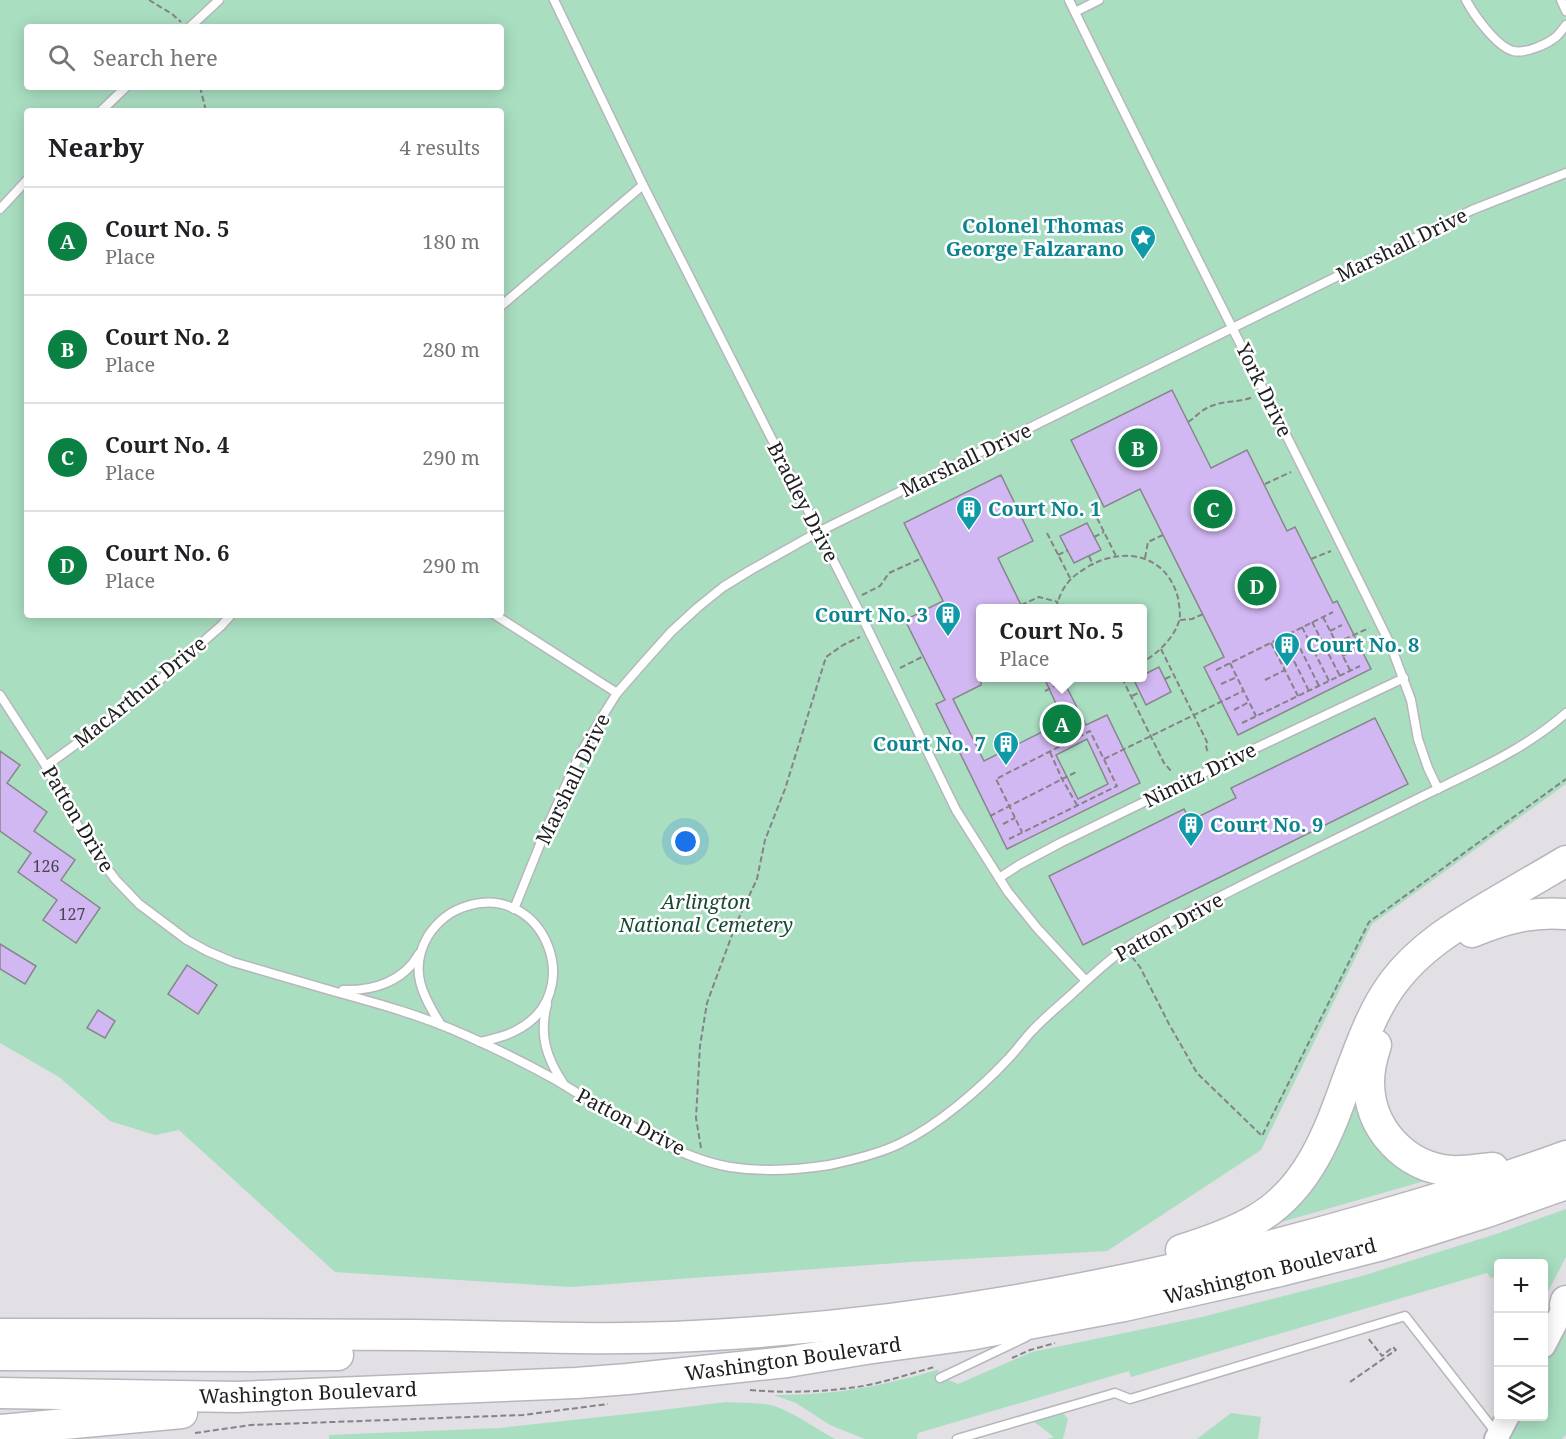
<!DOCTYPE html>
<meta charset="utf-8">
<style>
:root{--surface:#fff;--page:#f2f2f2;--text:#202124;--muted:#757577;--line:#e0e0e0;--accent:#0b8043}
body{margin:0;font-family:"Noto Serif",serif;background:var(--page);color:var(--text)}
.controls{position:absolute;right:18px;bottom:18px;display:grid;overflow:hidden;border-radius:6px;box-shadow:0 3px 15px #0003}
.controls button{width:54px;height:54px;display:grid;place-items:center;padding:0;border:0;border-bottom:2px solid var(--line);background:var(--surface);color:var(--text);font:30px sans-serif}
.you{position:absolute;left:686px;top:842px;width:21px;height:21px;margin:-15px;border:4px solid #fff;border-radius:50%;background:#1a73e8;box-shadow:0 0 0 9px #1a73e833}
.badge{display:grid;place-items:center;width:39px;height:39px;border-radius:50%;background:var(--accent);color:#fff;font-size:20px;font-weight:700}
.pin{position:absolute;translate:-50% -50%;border:3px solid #fff;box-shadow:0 2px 6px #0006}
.popup{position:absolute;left:976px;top:604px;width:171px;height:78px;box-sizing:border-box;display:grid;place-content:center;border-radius:6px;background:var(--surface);filter:drop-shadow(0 2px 4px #0005);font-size:20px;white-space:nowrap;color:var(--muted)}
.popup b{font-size:22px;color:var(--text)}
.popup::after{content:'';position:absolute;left:50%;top:100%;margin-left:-12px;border:12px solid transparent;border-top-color:var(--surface)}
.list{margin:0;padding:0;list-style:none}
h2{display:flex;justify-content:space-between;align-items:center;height:78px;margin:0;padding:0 24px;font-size:26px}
h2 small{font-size:20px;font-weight:400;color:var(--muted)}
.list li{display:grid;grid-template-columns:39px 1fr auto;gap:18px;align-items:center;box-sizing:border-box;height:108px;padding:0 24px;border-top:2px solid var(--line)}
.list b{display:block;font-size:22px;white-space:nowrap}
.list p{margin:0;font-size:20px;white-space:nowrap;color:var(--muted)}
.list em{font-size:20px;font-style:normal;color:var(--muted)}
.icon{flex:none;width:33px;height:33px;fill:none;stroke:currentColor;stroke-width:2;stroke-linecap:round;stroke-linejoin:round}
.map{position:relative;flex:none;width:1566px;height:1439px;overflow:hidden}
.search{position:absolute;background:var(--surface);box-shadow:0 3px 15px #0003;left:24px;top:24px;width:480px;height:66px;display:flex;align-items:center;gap:15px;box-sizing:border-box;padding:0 21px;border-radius:6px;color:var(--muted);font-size:22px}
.panel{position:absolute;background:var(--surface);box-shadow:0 3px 15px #0003;left:24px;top:108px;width:480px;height:510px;border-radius:6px}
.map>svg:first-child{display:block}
.green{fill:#a9dec1;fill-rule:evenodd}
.building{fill:#d2b8f2;stroke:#88868c;stroke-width:1.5;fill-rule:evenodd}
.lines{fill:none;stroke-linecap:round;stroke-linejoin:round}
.lane-casing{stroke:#b8b6bc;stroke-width:11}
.secondary-casing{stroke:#b8b6bc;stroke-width:26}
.highway-casing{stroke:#b8b6bc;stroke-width:33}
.path{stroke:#858388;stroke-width:2;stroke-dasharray:6 3;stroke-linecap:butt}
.lane{stroke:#fff;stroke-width:8}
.secondary{stroke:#fff;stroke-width:22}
.highway{stroke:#fff;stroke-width:30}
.labels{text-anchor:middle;stroke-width:5;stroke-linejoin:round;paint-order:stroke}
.number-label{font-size:16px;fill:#4b4454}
.culture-label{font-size:20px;font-weight:bold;fill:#0d838f;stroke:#fff;text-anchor:end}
.street-label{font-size:20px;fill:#1e1d1f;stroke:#fff}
.park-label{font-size:20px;font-style:italic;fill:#164a33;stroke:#fff}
</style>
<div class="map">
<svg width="1566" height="1439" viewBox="0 0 1566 1439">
<rect width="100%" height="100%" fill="#e2dfe5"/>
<!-- green -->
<g class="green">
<path d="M0 0H1566V784L1372 924 1261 1150 1107 1251 910 1262 570 1287 335 1272 179 1130 155 1135 110 1121 59 1077 0 1043ZM27 27H501V87H27ZM27 111H501V615H27ZM981 608H1143V678H981Z"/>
<polygon points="1358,1071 1362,1095 1442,1176 1253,1230"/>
<path d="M1566 1209V1257L1544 1299V1264H1498V1276L1491 1278 1487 1273 1131 1377 1129 1371 918 1433 917 1439H865L830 1425 796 1403 774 1395C829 1396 884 1386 937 1370L940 1371 935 1374 941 1383 949 1380 958 1384 1032 1352 1202 1317 1362 1276 1496 1234Z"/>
<polygon points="1566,1322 1566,1435 1562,1439 1507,1439 1519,1417 1544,1416 1544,1367"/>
<path d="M726 1402C742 1403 762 1402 777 1407 798 1415 816 1429 835 1439H329V1435L500 1428 646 1412Z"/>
<polygon points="1063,1413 1068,1419 1063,1439 1047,1439 1054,1437 1033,1421"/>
<polygon points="1231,1413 1261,1417 1258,1439 1197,1439"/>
</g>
<!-- building -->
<g class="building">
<polygon points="1172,390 1211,468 1247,450 1287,531 1295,527 1333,603 1337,601 1371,669 1238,735 1204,667 1224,657 1140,489 1104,507 1071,440"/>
<path d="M1001 475 1033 541 998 558 1023 609H981V685L953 699 984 761 1064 721 1046 682 1055 678H1062L1086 725 1107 715 1140 783 1007 849 936 704 945 700 905 620 943 601 904 523ZM1087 739 1108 784 1078 799 1056 755Z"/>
<polygon points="1087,523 1101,550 1074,563 1060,536"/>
<polygon points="1159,667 1171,692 1146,705 1134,680 1138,678 1143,678 1143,675"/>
<polygon points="1375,718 1408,784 1083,945 1049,876 1184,809 1190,821 1236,798 1231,788"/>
<polygon points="0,751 20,765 7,783 47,812 34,831 75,860 61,880 100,908 76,943 43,920 57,900 18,872 31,853 0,831"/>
<polygon points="0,944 36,966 25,984 0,969"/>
<polygon points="187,965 217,985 198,1014 168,994"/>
<polygon points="98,1010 115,1021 105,1038 87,1028"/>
</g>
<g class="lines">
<defs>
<g id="lane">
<polyline points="554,0 643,185 863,619 956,810 1008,892 1037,928 1086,981"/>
<path d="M1069 0C1174 216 1285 429 1391 646L1411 700 1418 739 1428 768 1438 789"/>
<path d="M1466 0C1474 15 1496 46 1513 51 1525 54 1548 44 1557 36 1560 33 1563 29 1566 25"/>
<polyline points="1561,0 1566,11"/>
<polyline points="1075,12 1099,0"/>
<polyline points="190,27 219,0"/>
<polyline points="101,111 126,87"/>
<polyline points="0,209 27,180"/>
<polyline points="501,306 643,185"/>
<polyline points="495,615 617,693"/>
<path d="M0 695 46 766 65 805 93 850 116 880 139 904 187 940 207 951 233 962C267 972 301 982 336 992 380 1004 423 1016 465 1035 495 1048 525 1063 554 1079 607 1110 668 1156 730 1167 762 1172 797 1170 829 1165 853 1160 879 1154 901 1143 938 1125 980 1089 1008 1059 1017 1050 1024 1039 1033 1030 1045 1017 1059 1006 1072 994 1097 971 1120 949 1150 933 1237 886 1327 844 1415 800 1467 774 1522 752 1566 713"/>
<polyline points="46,766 119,713 155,684 221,626 231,615"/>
<polyline points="999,878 1019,865 1060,843 1222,764 1404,678"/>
<polyline points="514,909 545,832 579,756 602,717 617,693 645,661 671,632 697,608 723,587 749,571 818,532 1472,210 1566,173"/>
<path d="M343 990C373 991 403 982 419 954"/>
<path d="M547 1004C539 1035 546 1057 563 1083"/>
<path d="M441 1025C423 996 408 970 428 936 437 922 450 911 467 906 545 882 589 995 515 1031 504 1037 492 1039 480 1042"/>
<polyline points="940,1378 1026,1337"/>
<polyline points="957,1439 1115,1393 1130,1399 1405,1316 1497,1434"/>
</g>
<g id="secondary">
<polyline points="1544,1346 1565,1305"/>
<polyline points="1496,1439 1508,1416"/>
</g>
<g id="highway">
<path d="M1472 932C1503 919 1532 911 1566 914"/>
<path d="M1376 1045C1372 1057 1369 1069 1369 1082 1369 1129 1405 1167 1451 1171 1465 1172 1479 1169 1493 1168"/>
<path d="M1181 1250C1207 1242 1233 1233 1257 1219 1310 1188 1330 1129 1350 1073 1362 1042 1373 1010 1393 983 1419 948 1454 927 1491 905 1516 890 1541 876 1566 861"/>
<polyline points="1565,1305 1566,1301"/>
<path d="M0 1334C138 1334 277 1334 415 1335 508 1336 601 1341 694 1336 923 1325 1149 1282 1368 1219 1435 1200 1501 1180 1566 1156"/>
<polyline points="0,1355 253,1356 338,1355"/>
<polyline points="0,1393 237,1397 576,1383 628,1379 787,1362 866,1349 969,1335 1124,1306 1280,1271 1382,1245 1484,1213 1566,1184"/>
<polyline points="0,1430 182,1413"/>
</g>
</defs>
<!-- lane casing -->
<use href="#lane" class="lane-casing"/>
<!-- secondary casing -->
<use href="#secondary" class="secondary-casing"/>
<!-- highway casing -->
<use href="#highway" class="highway-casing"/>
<!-- path -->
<g class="path">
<polyline points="149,0 172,14 181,22"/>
<polyline points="200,87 206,111"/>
<path d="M1188 422C1195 418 1200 411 1207 408 1221 400 1239 403 1253 397"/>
<polyline points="1265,484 1291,472"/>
<polyline points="1018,510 1032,504"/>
<polyline points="1093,510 1116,556"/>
<polyline points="1047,533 1070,578"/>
<polyline points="1094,537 1104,532"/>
<polyline points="1058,555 1068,550"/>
<polyline points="1089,556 1093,565"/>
<polyline points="1145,558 1148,542 1163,535"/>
<polyline points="1311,559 1331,551"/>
<polyline points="862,595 880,586 889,573 922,558"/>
<polyline points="1021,605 1039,597 1058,602"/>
<path d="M1056 608C1062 586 1069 578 1089 566 1125 546 1167 555 1178 598 1179 605 1181 614 1179 621 1174 638 1158 653 1143 662"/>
<polyline points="1323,617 1350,670"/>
<polyline points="1180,620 1192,619 1203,614"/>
<polyline points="1312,622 1340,676"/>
<polyline points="1302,627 1329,681"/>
<polyline points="1330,631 1342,625"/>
<polyline points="1292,632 1319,686"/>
<polyline points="1282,637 1309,691"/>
<polyline points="1271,643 1298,696"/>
<polyline points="1336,643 1369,628"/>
<polyline points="1161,649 1208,744 1206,747 1208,752"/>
<polyline points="1342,656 1355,650"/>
<polyline points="1230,663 1256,716"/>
<polyline points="900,668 924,656"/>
<polyline points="1216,670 1333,612"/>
<polyline points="1122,678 1164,763 1171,771"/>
<polyline points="1165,679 1173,675"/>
<polyline points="1265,680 1285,670"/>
<polyline points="1221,684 1237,677"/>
<polyline points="1045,691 1071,678"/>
<polyline points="1132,696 1140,692"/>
<polyline points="1234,710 1249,702"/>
<polyline points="1242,723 1360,666"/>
<polyline points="1050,752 1062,779 1077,805"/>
<polyline points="1104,759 1243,691"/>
<polyline points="990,816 1076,772"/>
<polyline points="1003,824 1015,818"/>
<polyline points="1009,839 1117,786 1090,731 996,779 1022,832"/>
<polyline points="1132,957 1140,967 1169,1024 1197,1073 1262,1136 1369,922 1566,779"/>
<polyline points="701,1148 696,1118 700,1046 707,1003 736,924 757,879 765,840 785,789 826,657 843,645 860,637"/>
<polyline points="1012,1358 1030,1350 1055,1343"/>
<polyline points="1350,1382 1396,1350 1393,1347 1382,1356 1368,1338"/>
<path d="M750 1390C786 1393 822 1392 857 1387 883 1383 909 1374 934 1367"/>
<polyline points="195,1433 251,1425 523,1415 608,1404"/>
</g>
<!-- lane -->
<use href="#lane" class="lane"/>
<!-- secondary -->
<use href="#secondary" class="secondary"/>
<!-- highway -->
<use href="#highway" class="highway"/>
</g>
<!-- icons -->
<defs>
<symbol id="sight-pin" viewBox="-11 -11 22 30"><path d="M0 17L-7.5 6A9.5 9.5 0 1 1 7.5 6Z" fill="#0f9aa8" stroke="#fff"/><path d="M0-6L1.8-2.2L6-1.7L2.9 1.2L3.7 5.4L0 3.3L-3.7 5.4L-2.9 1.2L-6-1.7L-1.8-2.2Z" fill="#fff"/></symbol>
<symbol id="building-pin" viewBox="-11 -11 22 30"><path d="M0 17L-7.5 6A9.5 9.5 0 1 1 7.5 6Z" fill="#0f9aa8" stroke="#fff"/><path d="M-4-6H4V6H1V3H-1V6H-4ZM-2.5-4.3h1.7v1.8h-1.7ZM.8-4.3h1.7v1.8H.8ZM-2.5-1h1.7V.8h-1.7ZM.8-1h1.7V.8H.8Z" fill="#fff"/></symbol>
</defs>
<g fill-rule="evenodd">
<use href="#sight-pin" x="1128" y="223" width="30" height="40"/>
<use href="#building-pin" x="954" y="494" width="30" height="40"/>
<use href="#building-pin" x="933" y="600" width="30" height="40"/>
<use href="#building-pin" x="1272" y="630" width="30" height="40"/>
<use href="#building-pin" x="991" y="729" width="30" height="40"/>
<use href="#building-pin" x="1176" y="810" width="30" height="40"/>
</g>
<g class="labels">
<!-- number labels -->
<g class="number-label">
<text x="46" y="872">126</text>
<text x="72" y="920">127</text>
</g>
<!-- culture labels -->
<g class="culture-label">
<text x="1124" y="233">Colonel Thomas<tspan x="1124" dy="23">George Falzarano</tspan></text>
<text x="988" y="516" text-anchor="start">Court No. 1</text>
<text x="928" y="622">Court No. 3</text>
<text x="1306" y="652" text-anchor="start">Court No. 8</text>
<text x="986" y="751">Court No. 7</text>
<text x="1210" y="832" text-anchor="start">Court No. 9</text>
</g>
<!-- street labels -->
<g class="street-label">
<text transform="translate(1402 245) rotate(-26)" y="7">Marshall Drive</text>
<text transform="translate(1264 390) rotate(64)" y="7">York Drive</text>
<text transform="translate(966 460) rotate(-26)" y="7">Marshall Drive</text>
<text transform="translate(803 502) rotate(63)" y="7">Bradley Drive</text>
<text transform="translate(140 692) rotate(-39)" y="7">MacArthur Drive</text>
<text transform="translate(1200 775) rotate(-26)" y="7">Nimitz Drive</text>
<text transform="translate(573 779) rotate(-64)" y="7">Marshall Drive</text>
<text transform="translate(78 819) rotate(59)" y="7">Patton Drive</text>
<text transform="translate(1169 927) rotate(-29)" y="7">Patton Drive</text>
<text transform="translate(631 1122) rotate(28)" y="7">Patton Drive</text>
<text transform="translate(1270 1271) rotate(-14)" y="7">Washington Boulevard</text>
<text transform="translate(793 1359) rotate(-8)" y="7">Washington Boulevard</text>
<text transform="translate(308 1393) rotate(-2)" y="7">Washington Boulevard</text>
</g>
<!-- park labels -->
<g class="park-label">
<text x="706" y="909">Arlington<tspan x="706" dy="23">National Cemetery</tspan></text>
</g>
</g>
</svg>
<div class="controls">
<button>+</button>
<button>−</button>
<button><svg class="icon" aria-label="layers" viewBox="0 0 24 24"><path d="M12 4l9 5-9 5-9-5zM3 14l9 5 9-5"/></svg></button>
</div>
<div class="you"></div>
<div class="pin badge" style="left:1062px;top:724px">A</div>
<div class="popup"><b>Court No. 5</b>Place</div>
<div class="pin badge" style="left:1138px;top:448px">B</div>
<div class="pin badge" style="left:1213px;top:509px">C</div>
<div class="pin badge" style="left:1257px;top:586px">D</div>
<div class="search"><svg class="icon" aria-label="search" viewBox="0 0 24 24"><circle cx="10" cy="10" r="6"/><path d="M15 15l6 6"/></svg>Search here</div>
<section class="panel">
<h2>Nearby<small>4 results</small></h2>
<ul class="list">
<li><span class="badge">A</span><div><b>Court No. 5</b><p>Place</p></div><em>180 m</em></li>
<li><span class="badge">B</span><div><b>Court No. 2</b><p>Place</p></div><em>280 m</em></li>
<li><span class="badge">C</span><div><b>Court No. 4</b><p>Place</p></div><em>290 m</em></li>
<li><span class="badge">D</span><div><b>Court No. 6</b><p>Place</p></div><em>290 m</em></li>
</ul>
</section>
</div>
